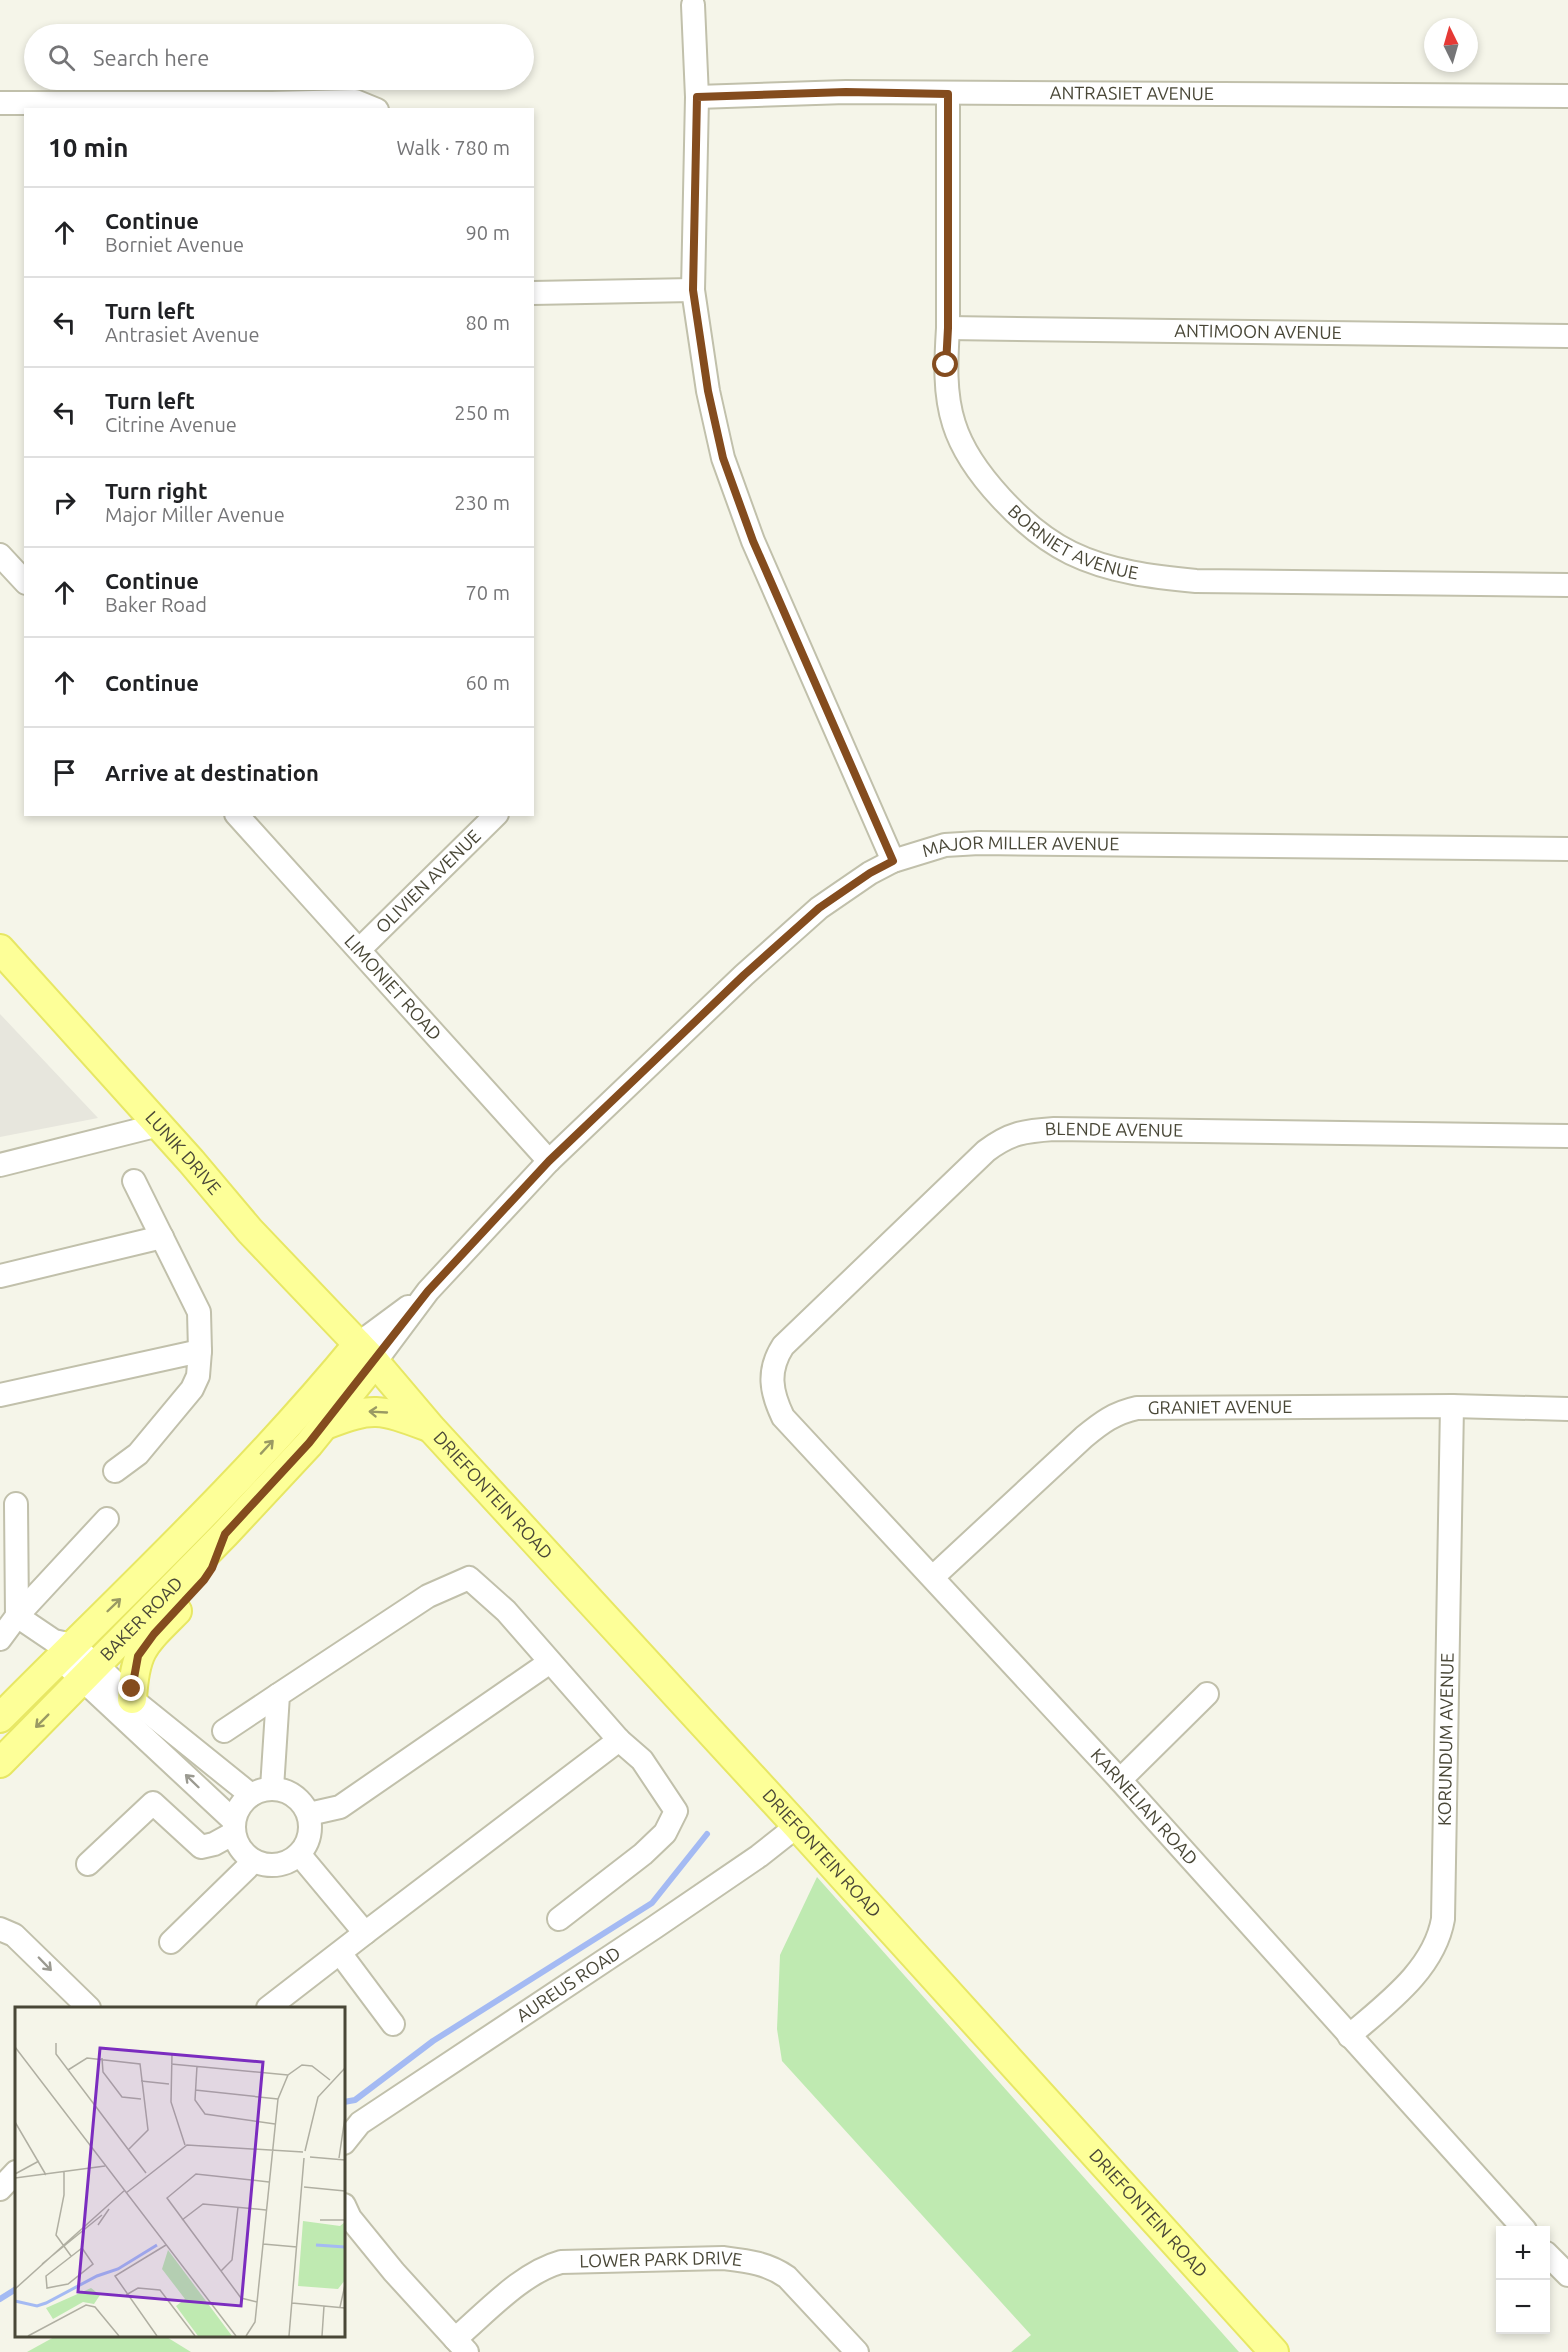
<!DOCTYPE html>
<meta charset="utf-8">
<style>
:root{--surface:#fff;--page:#f6f6f6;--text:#202124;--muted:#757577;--line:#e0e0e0}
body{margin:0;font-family:Ubuntu,sans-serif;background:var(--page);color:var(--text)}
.controls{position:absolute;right:18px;bottom:18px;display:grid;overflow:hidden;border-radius:0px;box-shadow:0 3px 9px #0003}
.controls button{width:54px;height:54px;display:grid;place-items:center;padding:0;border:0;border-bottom:2px solid var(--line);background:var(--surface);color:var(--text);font:30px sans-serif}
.compass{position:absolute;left:1424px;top:18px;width:54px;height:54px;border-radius:50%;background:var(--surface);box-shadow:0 3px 9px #0003;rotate:355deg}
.stop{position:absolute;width:18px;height:18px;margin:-14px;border:4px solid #844c1e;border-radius:50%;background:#fff}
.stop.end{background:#844c1e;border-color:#fff;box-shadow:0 2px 6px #0008}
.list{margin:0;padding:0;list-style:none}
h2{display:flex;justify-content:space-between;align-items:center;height:78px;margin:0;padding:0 24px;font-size:26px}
h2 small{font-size:20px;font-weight:400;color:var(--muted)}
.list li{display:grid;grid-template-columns:39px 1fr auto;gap:18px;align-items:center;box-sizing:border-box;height:90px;padding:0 24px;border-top:2px solid var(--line)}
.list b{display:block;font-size:22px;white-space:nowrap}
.list p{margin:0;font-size:20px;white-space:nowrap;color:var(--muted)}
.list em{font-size:20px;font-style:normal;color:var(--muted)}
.icon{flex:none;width:33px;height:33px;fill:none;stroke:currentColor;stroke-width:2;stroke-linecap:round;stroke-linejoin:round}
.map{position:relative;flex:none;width:1568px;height:2352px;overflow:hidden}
.search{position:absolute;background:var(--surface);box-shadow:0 3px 9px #0003;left:24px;top:24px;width:510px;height:66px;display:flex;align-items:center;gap:15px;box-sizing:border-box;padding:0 21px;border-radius:33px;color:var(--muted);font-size:22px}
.panel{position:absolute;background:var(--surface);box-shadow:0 3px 9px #0003;left:24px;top:108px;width:510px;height:708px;border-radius:0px}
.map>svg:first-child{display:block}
.industrial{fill:#e7e6dd}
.green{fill:#bfeab1}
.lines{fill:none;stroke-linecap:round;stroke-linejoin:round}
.stream{stroke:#a4baf3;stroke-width:6}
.minor-casing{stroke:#c1c0ab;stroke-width:26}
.major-casing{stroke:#e7e764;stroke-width:32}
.minor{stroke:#fff;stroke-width:22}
.major{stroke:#fdff98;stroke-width:28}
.oneway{stroke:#9a9a63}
.oneway2{stroke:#9b9a91}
.route{stroke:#844c1e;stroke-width:8}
.labels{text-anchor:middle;stroke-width:4.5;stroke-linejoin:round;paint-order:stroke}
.street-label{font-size:18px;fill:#494737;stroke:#fff}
.inset-river{fill:none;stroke:#a4baf3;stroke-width:3}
.inset-road{fill:none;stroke:#b0afa2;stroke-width:1.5}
.view{fill:#7b2cbf;fill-opacity:0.15;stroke:#7b2cbf;stroke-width:3}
.inset-edge{fill:none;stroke:#494737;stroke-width:3}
</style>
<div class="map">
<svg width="1568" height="2352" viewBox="0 0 1568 2352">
<rect width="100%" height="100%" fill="#f5f5e9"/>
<!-- industrial -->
<polygon class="industrial" points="0,1014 98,1118 0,1137"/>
<!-- green -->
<g class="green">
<polygon points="817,1877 1239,2352 1011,2352 1031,2335 782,2061 777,2029 780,1955"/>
<polygon points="56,2336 165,2336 191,2352 27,2352"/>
</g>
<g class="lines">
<!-- stream -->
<g class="stream">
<polyline points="344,2102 355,2100 433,2041 652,1903 707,1834"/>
<polyline points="0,2299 16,2289"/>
</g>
<defs>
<g id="minor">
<polyline points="693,5 697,97 693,290 708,391 723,458 753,541 893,861"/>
<path id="s1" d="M948 94V328C946 360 944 393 954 424 969 472 1026 531 1071 553 1110 572 1154 577 1196 581L1568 585"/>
<path id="s2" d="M697 97 846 92 1568 96"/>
<polyline points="0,103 272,103 355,101 377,110"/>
<polyline points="532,293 693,290"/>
<path id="s3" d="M948 328 1568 336"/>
<polyline points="0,555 26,583"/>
<path id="s4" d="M236 814 549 1161"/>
<path id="s5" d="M360 949 497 814"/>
<polyline points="0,1165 159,1125"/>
<polyline points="134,1181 199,1312 200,1351"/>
<polyline points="0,1276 162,1237"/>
<polyline points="358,1344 408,1307"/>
<path id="s6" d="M375 1362 428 1291 549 1161 744 975 819 908 870 873 893 861 945 845 979 843 1568 849"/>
<polyline points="0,1395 200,1351 198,1376 192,1389 138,1454 115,1471"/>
<polyline points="16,1504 17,1616 54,1641 72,1645 97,1665 132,1699 251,1795"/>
<path id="s7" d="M933 1577 1084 1437C1101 1423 1114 1413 1137 1408L1452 1406 1568 1409"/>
<polyline points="0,1639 17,1616 107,1519"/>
<polyline points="71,1669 234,1821"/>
<polyline points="224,1731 278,1695"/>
<polyline points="1120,1780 1207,1694"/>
<polyline points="272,1788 278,1695 428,1596 469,1578 506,1611 619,1740 642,1760 676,1811 665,1833 643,1854 559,1919"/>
<circle cx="272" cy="1827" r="38"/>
<polyline points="309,1814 340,1807 550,1662"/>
<polyline points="299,1854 365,1933 619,1740"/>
<polyline points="88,1864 153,1803 201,1847 214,1844 234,1833"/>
<polyline points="0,1929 14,1935 89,2008"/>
<polyline points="171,1942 254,1861"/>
<polyline points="340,1953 393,2024"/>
<polyline points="268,2008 365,1933"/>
<path id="s8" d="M1349 2036C1386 2004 1434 1970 1443 1919L1452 1406"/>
<path id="s9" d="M344 2143 360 2123 655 1927 759 1856 797 1826"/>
<polyline points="0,2189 16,2172"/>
<polyline points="344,2205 350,2218 394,2272 467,2352"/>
<path id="s10" d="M1525 2230 1120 1780 783 1417C771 1392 767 1371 783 1346L986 1151C1010 1133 1024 1131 1054 1129L1568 1136"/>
<polyline points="1546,2253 1568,2275"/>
<path id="s11" d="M455 2339C486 2313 521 2273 561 2262L723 2258C747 2261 767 2263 787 2277L857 2352"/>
</g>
<g id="major">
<path id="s12" d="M0 949 191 1161 250 1231 375 1362 431 1428 797 1826 1274 2352"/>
<path d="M325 1425C374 1406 380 1409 429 1427"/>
<path d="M132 1699C135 1650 143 1645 177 1611"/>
<path d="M0 1718C121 1596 249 1477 358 1344"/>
<path id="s13" d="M0 1763 225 1534 309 1444 375 1362"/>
</g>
</defs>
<!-- minor casing -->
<use href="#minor" class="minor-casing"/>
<!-- major casing -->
<use href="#major" class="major-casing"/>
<!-- minor -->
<use href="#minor" class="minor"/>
<!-- major -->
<use href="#major" class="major"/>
</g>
<!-- one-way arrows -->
<defs><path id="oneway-shaft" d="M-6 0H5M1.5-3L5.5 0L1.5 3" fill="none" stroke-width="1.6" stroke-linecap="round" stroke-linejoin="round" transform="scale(1.5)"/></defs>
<g class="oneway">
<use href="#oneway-shaft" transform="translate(378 1412) rotate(-177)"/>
<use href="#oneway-shaft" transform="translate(267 1447) rotate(-47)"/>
<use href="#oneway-shaft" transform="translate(114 1605) rotate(-44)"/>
<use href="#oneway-shaft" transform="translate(42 1721) rotate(135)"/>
</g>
<g class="oneway2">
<use href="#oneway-shaft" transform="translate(192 1781) rotate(-136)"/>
<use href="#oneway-shaft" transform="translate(45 1964) rotate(46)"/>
</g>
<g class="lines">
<!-- route -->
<polyline class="route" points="132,1689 138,1656 154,1634 204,1580 212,1568 225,1534 309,1443 428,1291 549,1161 744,975 819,908 870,873 893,861 753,541 723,458 708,391 693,290 697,97 846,92 948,94 948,328 946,365"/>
</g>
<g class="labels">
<!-- street labels -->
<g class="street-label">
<text dy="6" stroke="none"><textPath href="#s2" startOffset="435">ANTRASIET AVENUE</textPath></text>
<text dy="6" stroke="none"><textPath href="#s3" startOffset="310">ANTIMOON AVENUE</textPath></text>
<text dy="6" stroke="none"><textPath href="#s1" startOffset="506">BORNIET AVENUE</textPath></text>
<text dy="6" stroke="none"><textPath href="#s6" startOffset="854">MAJOR MILLER AVENUE</textPath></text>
<text dy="6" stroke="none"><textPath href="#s5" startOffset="96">OLIVIEN AVENUE</textPath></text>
<text dy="6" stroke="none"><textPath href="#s4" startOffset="234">LIMONIET ROAD</textPath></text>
<text dy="6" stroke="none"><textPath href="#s10" startOffset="1590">BLENDE AVENUE</textPath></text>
<text dy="6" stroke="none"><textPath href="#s12" startOffset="274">LUNIK DRIVE</textPath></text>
<text dy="6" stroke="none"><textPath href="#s7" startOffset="350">GRANIET AVENUE</textPath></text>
<text dy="6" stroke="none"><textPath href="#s12" startOffset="736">DRIEFONTEIN ROAD</textPath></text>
<text dy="6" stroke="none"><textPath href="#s13" startOffset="202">BAKER ROAD</textPath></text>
<text dy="6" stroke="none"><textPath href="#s8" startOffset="333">KORUNDUM AVENUE</textPath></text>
<text transform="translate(1144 1807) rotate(48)" y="6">KARNELIAN ROAD</text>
<text dy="6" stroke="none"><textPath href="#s12" startOffset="1222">DRIEFONTEIN ROAD</textPath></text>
<text dy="6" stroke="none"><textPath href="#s9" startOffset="276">AUREUS ROAD</textPath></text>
<text dy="6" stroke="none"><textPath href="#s12" startOffset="1708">DRIEFONTEIN ROAD</textPath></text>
<text dy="6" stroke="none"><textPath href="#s11" startOffset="232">LOWER PARK DRIVE</textPath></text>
</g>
</g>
<!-- overview -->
<g transform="translate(15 2007)">
<rect width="330" height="330" fill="#f5f5e9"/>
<path d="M288 214 325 219 330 215V273L323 282 283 279ZM153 243 217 329H183L161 299 170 292 147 262ZM76 281 85 288 79 297 68 295 38 312 31 301Z" fill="#bfeab1"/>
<path class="inset-river" d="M301 238 330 240M0 294 22 299 31 296 82 269 103 262 142 238"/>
<path class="inset-road" d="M41 36V47L131 166M0 40 221 329M157 47 156 95 170 138M87 51 88 65 107 90 126 92M156 57 273 68M182 59 180 93 190 107 260 117M53 63 72 51 125 57 133 123 114 142M126 74 154 77M180 83 263 92M0 115 31 168M290 144 303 90 330 61M295 150 330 153M324 151 330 110M49 165V188L41 228 56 249M0 167 24 154M0 171 90 159M289 180 330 184M111 186 172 138 288 145M167 213 188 197 251 203M305 213H330M83 218 94 202M248 237 282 240M67 241 78 257 53 277 32 281 31 269ZM27 257 87 208M206 264 217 253 223 200M0 282 110 183M111 288 123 281 145 283 180 329M242 295 226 291 152 191 181 167 254 175M277 296 330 301M325 300 330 278M13 329 71 298 80 300 104 329M142 329 100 269 151 238M231 329 240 315 263 92 273 68 287 58 297 59 315 73M274 329 289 151M307 329 309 299"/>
<path class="view" d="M85 41 248 55 226 299 63 285Z"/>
<rect width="330" height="330" class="inset-edge"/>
</g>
</svg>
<div class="controls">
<button>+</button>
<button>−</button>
</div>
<svg class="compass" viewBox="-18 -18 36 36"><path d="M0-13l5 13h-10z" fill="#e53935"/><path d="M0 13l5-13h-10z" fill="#757577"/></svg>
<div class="stop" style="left:946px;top:365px"></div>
<div class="stop end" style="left:132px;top:1689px"></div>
<div class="search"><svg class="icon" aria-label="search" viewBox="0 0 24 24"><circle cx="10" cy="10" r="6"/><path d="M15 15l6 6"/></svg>Search here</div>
<section class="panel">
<h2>10 min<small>Walk · 780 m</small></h2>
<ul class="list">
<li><svg class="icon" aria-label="ahead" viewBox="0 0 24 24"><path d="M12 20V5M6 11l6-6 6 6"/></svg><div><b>Continue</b><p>Borniet Avenue</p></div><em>90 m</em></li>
<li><svg class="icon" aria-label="left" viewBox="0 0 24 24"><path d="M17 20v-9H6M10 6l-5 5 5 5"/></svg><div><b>Turn left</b><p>Antrasiet Avenue</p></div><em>80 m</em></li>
<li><svg class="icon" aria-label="left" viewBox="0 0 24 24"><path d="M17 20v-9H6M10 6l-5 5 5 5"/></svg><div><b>Turn left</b><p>Citrine Avenue</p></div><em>250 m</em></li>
<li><svg class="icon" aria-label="right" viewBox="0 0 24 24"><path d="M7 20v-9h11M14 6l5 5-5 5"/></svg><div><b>Turn right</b><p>Major Miller Avenue</p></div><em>230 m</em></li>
<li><svg class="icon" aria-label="ahead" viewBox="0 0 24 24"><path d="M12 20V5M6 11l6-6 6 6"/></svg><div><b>Continue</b><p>Baker Road</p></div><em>70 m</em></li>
<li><svg class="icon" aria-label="ahead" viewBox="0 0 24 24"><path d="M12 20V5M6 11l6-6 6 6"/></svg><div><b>Continue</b></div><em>60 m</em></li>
<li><svg class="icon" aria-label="arrive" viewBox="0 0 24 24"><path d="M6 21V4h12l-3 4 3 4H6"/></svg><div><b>Arrive at destination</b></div></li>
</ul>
</section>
</div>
